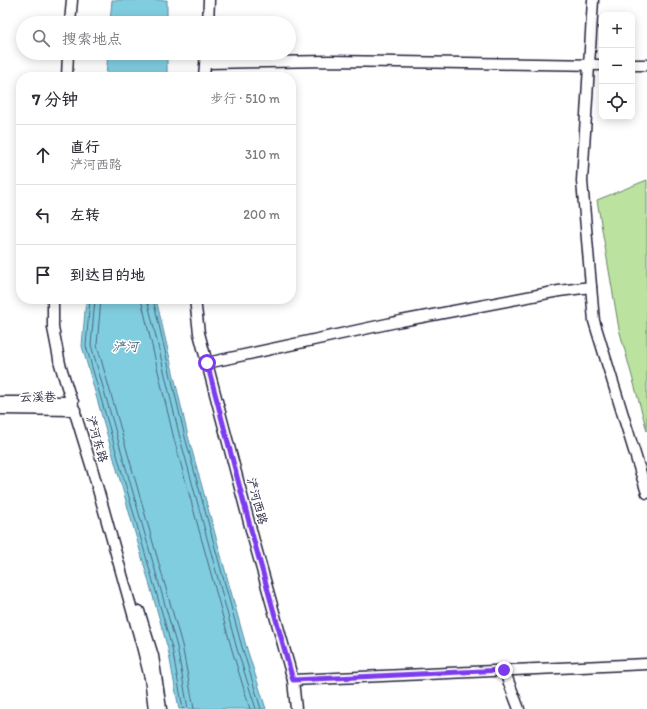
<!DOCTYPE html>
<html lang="zh">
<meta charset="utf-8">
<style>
:root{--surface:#fff;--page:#f2f2f3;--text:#2b2b33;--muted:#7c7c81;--line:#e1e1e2}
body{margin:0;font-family:Itim,"LXGW WenKai TC",sans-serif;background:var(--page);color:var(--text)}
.controls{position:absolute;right:12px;top:12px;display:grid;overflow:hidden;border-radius:8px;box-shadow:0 2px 10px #0003}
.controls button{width:36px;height:36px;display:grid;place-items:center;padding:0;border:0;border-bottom:1px solid var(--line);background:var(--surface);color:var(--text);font:20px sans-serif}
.stop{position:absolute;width:12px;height:12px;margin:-9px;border:3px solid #7c3aed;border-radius:50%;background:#fff}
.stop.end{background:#7c3aed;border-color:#fff;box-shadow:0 1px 4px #0008}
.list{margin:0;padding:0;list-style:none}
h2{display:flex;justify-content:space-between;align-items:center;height:52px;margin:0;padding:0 16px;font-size:17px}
h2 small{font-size:13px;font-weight:400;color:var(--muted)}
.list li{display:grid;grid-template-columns:26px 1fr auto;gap:12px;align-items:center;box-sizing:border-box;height:60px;padding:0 16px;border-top:1px solid var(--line)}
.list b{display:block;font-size:15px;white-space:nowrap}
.list p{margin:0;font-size:13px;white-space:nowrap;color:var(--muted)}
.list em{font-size:13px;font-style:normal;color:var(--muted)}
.icon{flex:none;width:22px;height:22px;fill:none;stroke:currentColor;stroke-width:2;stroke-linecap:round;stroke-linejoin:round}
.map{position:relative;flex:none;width:647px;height:709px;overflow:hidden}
.search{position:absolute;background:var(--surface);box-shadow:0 2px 10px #0003;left:16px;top:16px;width:280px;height:44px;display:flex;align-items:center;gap:10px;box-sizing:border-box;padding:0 14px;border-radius:22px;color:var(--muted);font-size:15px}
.panel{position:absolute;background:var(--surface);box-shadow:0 2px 10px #0003;left:16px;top:72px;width:280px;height:232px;border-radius:16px}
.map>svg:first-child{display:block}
.green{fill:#bbe39f;stroke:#6e826d}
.water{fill:#81cde0;stroke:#5b899e}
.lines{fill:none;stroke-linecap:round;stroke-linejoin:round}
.shore{stroke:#48667d;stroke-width:1}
.minor-casing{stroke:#22223b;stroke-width:13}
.minor{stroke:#fff;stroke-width:10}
.route{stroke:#7c3aed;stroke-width:5}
.labels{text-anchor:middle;stroke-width:3;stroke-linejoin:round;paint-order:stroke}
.street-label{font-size:12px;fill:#22223b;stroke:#fff}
.water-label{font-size:13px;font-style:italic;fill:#435e75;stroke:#fff}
</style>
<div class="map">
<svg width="647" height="709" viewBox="0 0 647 709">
<rect width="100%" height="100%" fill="#fff"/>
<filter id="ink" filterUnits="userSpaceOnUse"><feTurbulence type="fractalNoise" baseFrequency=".025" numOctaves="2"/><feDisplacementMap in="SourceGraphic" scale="8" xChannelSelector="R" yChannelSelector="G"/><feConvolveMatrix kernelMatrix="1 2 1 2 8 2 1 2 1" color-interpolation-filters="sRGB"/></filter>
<g filter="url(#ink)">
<!-- green -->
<polygon class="green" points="647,180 647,431 619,329 597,200"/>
<!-- water -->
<g class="water">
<polygon points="112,0 167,0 167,23 110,23"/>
<polygon points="108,53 167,53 167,77 106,77"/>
<polygon points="86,299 156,299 188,436 246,646 266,709 179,709 168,649 82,346"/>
</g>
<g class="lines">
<!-- shore -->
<g class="shore">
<polyline points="90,299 86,346 172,648 183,709"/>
<polyline points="95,299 91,345 177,647 188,709"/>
<polyline points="101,299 97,345 182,645 194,709"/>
<polyline points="141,299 174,439 232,650 250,709"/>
<polyline points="147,299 180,438 237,649 256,709"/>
<polyline points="153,299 185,437 242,647 261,709"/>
</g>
<defs>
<g id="minor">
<polyline points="593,0 582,181 594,321 647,493"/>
<polyline points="70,23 72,0"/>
<polyline points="208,23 209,0"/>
<polyline points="206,63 331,61 602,65"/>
<polyline points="632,65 647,65"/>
<polyline points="67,77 68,53"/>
<polyline points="204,77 206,53"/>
<polyline points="53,299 53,328 60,364 92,468 142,646 150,678 154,709"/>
<polyline points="195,299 199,333 254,541 293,680 296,709"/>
<polyline points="207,363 401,321 559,291 591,287"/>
<polyline points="0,402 73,402"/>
<polyline points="0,409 75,410"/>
<polyline points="139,611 153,656 161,709"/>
<polyline points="504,670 519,709"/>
<polyline points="293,680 647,664"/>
</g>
</defs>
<!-- minor casing -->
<use href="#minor" class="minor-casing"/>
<!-- minor -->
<use href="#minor" class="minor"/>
</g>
</g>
<g class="lines" filter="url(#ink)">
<!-- route -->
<polyline class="route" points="207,363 254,541 293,680 504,670"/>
</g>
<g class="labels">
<!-- street labels -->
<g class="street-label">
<text x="38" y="401">云溪巷</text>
<text transform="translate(97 439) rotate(74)" y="4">浐河东路</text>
<text transform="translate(257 501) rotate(75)" y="4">浐河西路</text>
</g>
<!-- water labels -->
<g class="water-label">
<text x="125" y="351">浐河</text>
</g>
</g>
</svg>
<div class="controls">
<button>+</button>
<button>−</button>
<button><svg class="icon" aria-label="locate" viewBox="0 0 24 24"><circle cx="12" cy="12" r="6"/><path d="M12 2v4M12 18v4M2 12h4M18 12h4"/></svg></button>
</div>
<div class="stop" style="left:207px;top:363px"></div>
<div class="stop end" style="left:504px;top:670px"></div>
<div class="search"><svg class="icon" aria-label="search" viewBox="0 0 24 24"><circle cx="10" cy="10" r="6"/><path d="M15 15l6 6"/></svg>搜索地点</div>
<section class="panel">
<h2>7 分钟<small>步行 · 510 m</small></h2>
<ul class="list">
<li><svg class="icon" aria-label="ahead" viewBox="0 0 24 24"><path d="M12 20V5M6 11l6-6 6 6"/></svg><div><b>直行</b><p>浐河西路</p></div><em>310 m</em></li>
<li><svg class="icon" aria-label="left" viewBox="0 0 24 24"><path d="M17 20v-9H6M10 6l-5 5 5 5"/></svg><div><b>左转</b></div><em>200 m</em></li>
<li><svg class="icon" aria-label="arrive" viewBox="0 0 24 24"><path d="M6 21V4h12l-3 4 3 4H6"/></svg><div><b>到达目的地</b></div></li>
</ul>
</section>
</div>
